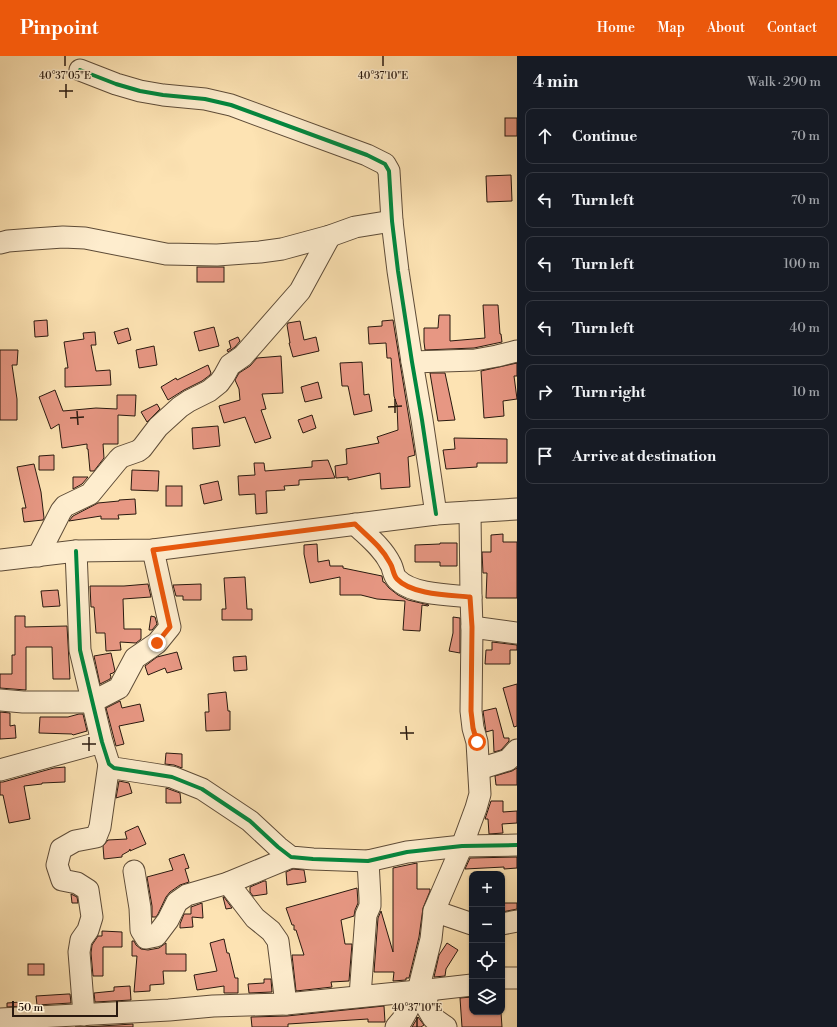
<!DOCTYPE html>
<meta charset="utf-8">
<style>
:root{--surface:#171b24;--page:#242831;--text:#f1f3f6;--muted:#9ea1a6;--line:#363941;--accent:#ea580c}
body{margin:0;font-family:"Libre Bodoni",serif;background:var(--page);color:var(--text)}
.controls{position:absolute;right:12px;bottom:12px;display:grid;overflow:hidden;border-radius:8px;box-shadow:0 1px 3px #0004}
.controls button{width:36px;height:36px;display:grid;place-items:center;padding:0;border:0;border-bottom:1px solid var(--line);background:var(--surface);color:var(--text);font:20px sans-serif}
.scale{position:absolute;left:12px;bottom:10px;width:106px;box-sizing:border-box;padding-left:4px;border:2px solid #29190f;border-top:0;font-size:11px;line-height:14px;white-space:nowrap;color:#29190f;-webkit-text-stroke:3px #feedce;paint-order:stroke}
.stop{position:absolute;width:12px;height:12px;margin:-9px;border:3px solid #ea580c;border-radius:50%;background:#fff}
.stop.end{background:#ea580c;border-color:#fff;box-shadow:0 1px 4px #0008}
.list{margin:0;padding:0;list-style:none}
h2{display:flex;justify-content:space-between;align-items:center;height:52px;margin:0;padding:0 16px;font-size:17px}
h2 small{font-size:13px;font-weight:400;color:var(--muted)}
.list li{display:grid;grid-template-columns:26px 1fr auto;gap:12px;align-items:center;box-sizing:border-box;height:56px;margin:0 8px 8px;padding:0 8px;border:1px solid var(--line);border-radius:8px}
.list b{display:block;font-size:15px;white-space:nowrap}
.list em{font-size:13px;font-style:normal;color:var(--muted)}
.icon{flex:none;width:22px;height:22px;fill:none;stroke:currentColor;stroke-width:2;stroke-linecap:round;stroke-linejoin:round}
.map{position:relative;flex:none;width:517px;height:971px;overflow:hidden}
header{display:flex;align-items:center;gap:24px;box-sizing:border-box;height:56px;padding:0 20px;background:var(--accent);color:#fff}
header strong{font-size:19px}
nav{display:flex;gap:22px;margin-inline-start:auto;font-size:14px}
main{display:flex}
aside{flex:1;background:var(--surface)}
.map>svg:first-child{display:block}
.building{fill:#e79783;stroke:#29190f}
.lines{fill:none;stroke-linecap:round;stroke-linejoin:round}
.minor-casing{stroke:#5e4c38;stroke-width:23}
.minor{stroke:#feedce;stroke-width:21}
.cycleway-casing{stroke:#feedce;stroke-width:6}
.cycleway{stroke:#00873e;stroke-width:4}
.route{stroke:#ea580c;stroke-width:5}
.ticks{fill:none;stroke:#29190f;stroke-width:1.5}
.ticks-label{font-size:10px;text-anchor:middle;fill:#29190f;stroke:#feedce;stroke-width:3;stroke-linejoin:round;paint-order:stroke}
</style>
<header>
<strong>Pinpoint</strong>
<nav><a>Home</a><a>Map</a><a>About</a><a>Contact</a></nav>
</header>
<main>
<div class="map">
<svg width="517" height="971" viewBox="0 0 517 971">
<rect width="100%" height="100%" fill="#fde3b3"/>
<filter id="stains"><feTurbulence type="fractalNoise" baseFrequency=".005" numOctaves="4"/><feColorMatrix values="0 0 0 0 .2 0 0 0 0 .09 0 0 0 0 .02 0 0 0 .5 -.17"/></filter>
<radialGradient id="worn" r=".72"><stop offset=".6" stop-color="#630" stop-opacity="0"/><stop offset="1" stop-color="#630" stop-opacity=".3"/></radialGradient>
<!-- building -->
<g class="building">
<rect x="505" y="62" width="12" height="18"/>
<polygon points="511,119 512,145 487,146 486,120"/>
<rect x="197" y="211" width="27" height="15"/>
<polygon points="483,249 498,249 500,278 501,278 502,286 474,292 425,294 424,286 424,272 438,272 439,259 450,259 450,285 485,282"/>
<polygon points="47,264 48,280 35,281 34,265"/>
<polygon points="393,264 415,399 408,401 410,431 381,433 380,417 348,424 348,421 336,422 335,410 347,408 346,393 379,387 377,381 398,374 397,349 394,340 391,302 387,302 386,287 369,288 368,271 382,270 382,265"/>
<polygon points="300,265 304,284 316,281 319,295 293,301 289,287 290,287 287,269 288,267"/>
<polygon points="214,271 219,290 199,295 194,276"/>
<polygon points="128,272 131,284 118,288 114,276"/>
<polygon points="95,276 96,289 91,289 96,315 110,314 111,329 65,331 65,312 68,312 64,286 84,283 83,277"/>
<polygon points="238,281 240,285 235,291 228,296 227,294 231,292 229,285"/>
<polygon points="154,290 157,309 139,312 136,294"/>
<polygon points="0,294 18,294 17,309 12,309 17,343 17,364 0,364"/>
<polygon points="281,300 283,337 262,338 266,353 261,354 271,382 255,387 245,361 224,367 219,350 240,344 239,333 235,324 239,317 250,310 257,302"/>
<polygon points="362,306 364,339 369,338 372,355 354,359 348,330 342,330 340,307"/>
<polygon points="517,307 517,320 514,320 517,343 503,345 504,360 484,362 481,315"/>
<polygon points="208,309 211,317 210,319 202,325 184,334 168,344 161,331 176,322 177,324"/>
<polygon points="430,317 445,317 455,364 438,365"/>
<polygon points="318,326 322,342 305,346 301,331"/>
<polygon points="55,334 63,355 96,352 117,353 117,339 136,339 135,360 118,359 118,388 103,388 104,402 94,415 90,415 88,393 87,393 87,388 62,392 59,368 51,373 39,341"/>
<polygon points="157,348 160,353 147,366 141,356"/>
<polygon points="312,359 316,372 303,377 298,364"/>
<polygon points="218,370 220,390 193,393 192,372"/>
<polygon points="454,382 507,383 507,407 477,407 477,411 446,413 443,394 455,393"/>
<polygon points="54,399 54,414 39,414 39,400"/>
<polygon points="328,404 335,422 299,424 299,429 284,430 285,434 266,435 267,457 256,458 255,438 239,439 238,420 255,419 254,407 264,407 265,415 312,411 312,405"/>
<polygon points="34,408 41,436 44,462 43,464 24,466 22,452 26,452 17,411"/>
<polygon points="132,414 159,415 158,435 131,434"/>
<polygon points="73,421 88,421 82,428 73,433"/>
<polygon points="218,425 222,444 204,448 200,429"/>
<rect x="166" y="430" width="16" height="20"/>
<polygon points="135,443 136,458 118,459 119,463 101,463 101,460 69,465 73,460 98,447 119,445 119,444"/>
<polygon points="503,478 503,486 517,486 517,542 486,542 487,517 483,517 482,496 491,496 491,479"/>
<polygon points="440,487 457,487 457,510 440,510 440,506 415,506 415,489 440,488"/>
<polygon points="317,488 318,506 329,504 330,510 343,510 343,512 382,520 383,526 384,526 389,532 398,539 408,544 429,549 428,550 422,549 420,575 403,574 405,545 377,543 361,539 340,539 340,521 310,527 304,498 304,489"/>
<polygon points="245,521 247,553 252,553 252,564 222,564 222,553 226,553 224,522"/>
<polygon points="148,528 151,541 123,543 124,573 141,573 141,583 136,587 120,586 121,594 106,595 105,577 96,577 94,551 91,551 90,530 124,530"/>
<polygon points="201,528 201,544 183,544 183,540 176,540 173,529"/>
<polygon points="58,534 60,550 43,551 41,535"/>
<polygon points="15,560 25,560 25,571 67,570 70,623 53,623 52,591 26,591 26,634 0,632 0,618 12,618 12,599 15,599"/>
<polygon points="151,560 155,561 157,568 152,574 149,574"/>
<polygon points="453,561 460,562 460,597 449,595 453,577"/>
<polygon points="492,586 517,589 517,594 510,594 510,608 485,608 486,594 492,594"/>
<polygon points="177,596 182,613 167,617 165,612 148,619 145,610 157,601"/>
<polygon points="111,597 115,615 113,617 110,618 111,621 110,623 100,628 94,600"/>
<polygon points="246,600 247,614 234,615 233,601"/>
<polygon points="517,628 517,670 514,671 503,632"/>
<polygon points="226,636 228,655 230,655 230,674 206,675 205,656 209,656 208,638"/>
<polygon points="120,645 122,652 140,648 144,665 119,670 124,688 116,690 106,652"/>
<polygon points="496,652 504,682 509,682 509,685 501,694 494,696 493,674 486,676 483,655"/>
<polygon points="0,656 10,657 10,670 15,669 16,682 0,683"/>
<polygon points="79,658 83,658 87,675 73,679 72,678 39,677 40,661 68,661"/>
<polygon points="166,697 182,698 182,712 174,709 165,708"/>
<polygon points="65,711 65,726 42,727 42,728 24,730 30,763 9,767 3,739 0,739 0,726 3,726 54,712"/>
<polygon points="517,712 517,729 496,729 495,720 512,715"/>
<polygon points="119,725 129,727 132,737 116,742"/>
<polygon points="166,732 180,737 181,747 166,747"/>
<polygon points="491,745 503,745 503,756 517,755 517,767 502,768 503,777 489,778 488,763 485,763"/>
<polygon points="138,770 146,788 130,795 130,793 129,795 122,799 122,801 104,803 103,790 108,784 127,783 125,776"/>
<polygon points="184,798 189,812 185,813 189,826 180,829 170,836 166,841 158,858 156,861 152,861 152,850 147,821 173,814 169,803"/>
<polygon points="517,801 517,812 504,813 504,811 465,813 470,802"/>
<polygon points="417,807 417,833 430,833 430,835 423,852 419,881 409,922 406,922 406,924 393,925 394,916 374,916 378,862 381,855 393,896 393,812"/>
<polygon points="293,813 304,814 306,826 287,829 286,816"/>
<polygon points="264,825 266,825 267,838 253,840 250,836 250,831"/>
<polygon points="357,832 358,847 355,854 354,860 341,864 345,888 352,888 349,925 331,926 332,931 296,935 292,899 304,899 296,874 294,874 294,869 292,869 286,852"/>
<polygon points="71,838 77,841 78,847 72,847"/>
<polygon points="223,841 224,841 232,852 226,853"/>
<polygon points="202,847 203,862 192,861 193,871 180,872 180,868 184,858 191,858 191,851"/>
<polygon points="502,847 517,847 517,853 502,856"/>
<polygon points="102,875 122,876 122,891 103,891 103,920 93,920 91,897 92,889 98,880 102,880"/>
<polygon points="224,883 227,897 229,897 235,922 238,922 238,937 224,937 224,930 197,934 194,919 217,915 210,887"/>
<polygon points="132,885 134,885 136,889 141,893 148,894 159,892 166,887 166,898 186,898 186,915 163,915 164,928 150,929 150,935 134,936 137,900 132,900"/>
<polygon points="447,887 458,894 446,913 445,920 434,921 439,899"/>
<rect x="28" y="908" width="16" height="11"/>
<polygon points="264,923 271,923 272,936 249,937 248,928 264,927"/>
<polygon points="130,930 131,944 95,946 94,937 114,935 114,931"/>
<polygon points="68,938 70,938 71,947 37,949 36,940"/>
<polygon points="472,941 472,956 501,956 502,971 462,971 460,942"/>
<polygon points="21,946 22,950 7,951 7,947"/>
<polygon points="384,950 385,966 368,966 368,963 288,968 288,971 252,971 251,961 287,960"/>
<polygon points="418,961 424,969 421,971 412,971"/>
<polygon points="133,968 133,971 75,971 85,971"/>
</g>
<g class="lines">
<defs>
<g id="minor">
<polyline points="80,14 116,28 140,35 163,39 205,43 231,49 367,99 385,108 389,115 392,165 398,215 412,306 422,364 436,458"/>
<polyline points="0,187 8,185 34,183 63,181 85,182 166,198 217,199 260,196 282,193 330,180 355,171 392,165"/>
<polyline points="412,306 475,304 497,300 517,295"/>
<path d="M355 468C367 480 382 491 390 507 393 511 393 519 397 523 412 539 450 539 471 541"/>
<polyline points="76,495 80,594 102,686 109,708 114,712 153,718 172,721 202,733 250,765 278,791 291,801 313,803 368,805 407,796 462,790 517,789"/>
<polyline points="38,500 61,455 65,450 90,438 118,404 121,401 138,395 142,392 158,371 180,351 189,345 209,335 219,327 224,320 230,309 243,300 300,235 330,180"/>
<polyline points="0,504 76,495 153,494 436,458 517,453"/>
<polyline points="472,571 517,577"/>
<polyline points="0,644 23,646 92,646 119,632 135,602 157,587 170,571 153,494"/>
<polyline points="479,713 508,704 517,694"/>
<polyline points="0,714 102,686"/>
<polyline points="134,815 140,852 141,874 146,882 156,880 168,864 177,846 187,839 228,827 291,801"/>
<polyline points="228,827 255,862 271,875 278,885 286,948"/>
<polyline points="434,855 472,868"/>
<polyline points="502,868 517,865"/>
<polyline points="502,922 517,922"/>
<polyline points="428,934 426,950 433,962 446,971"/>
<polyline points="360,940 366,859 370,850 370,842 368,805"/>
<polyline points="84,959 79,896 81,884 88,874 92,861 88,834 77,827 62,824 57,809 61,793 75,785 96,781 100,771 109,708"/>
<polyline points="0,963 169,954 213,950 286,948 428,934 472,929"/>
<polyline points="396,971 402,964 418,935 431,883 434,855 462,790 476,752 480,738 477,686 473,672 471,655 472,571 471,541 470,456"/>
</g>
</defs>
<!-- minor casing -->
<use href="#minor" class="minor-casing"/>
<!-- minor -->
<use href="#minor" class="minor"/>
<defs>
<g id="cycleway">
<polyline points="80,14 116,28 140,35 163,39 205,43 231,49 367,99 385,108 389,115 392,165 398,215 412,306 422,364 436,458"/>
<polyline points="76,495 80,594 102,686 109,708 114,712 153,718 172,721 202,733 250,765 278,791 291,801 313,803 368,805 407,796 462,790 517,789"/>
</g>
</defs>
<!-- cycleway casing -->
<use href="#cycleway" class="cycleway-casing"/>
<!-- cycleway -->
<use href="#cycleway" class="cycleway"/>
</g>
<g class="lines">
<!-- route -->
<path class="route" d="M157 587 170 571 153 494 355 468C367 480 382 491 390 507 393 511 393 519 397 523 412 539 450 539 470 541L472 571 471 655 473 672 477 686"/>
</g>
<!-- ticks -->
<path class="ticks" d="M65 0V10M383 0V10M66 28V42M59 35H73M395 343V357M388 351 402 350M77 355 78 369M70 362 84 361M406 670 407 684M400 677H414M89 681V695M82 688H96M417 961V971"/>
<g class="ticks-label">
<text x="65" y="23">40°37'05"E</text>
<text x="383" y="23">40°37'10"E</text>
<text x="417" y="955">40°37'10"E</text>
</g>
<rect width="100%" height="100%" filter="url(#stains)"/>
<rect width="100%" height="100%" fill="url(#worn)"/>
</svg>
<div class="controls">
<button>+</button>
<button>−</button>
<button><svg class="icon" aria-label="locate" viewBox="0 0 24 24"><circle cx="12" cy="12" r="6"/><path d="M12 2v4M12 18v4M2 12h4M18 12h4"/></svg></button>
<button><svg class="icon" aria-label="layers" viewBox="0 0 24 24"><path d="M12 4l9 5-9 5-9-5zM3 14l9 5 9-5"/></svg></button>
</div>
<div class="scale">50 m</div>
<div class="stop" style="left:477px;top:686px"></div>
<div class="stop end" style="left:157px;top:587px"></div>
</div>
<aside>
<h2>4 min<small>Walk · 290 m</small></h2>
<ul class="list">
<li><svg class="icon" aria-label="ahead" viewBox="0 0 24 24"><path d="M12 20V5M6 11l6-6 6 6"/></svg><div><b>Continue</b></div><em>70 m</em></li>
<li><svg class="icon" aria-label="left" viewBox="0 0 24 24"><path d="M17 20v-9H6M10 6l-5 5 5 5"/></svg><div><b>Turn left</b></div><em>70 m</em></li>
<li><svg class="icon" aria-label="left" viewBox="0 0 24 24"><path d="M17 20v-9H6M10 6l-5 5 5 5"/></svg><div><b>Turn left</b></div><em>100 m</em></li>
<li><svg class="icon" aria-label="left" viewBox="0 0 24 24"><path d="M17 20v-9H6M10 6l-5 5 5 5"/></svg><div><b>Turn left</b></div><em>40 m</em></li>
<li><svg class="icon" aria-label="right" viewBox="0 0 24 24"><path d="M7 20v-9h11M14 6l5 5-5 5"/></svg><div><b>Turn right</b></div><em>10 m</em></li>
<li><svg class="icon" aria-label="arrive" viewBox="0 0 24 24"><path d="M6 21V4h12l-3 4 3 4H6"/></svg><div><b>Arrive at destination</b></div></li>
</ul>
</aside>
</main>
